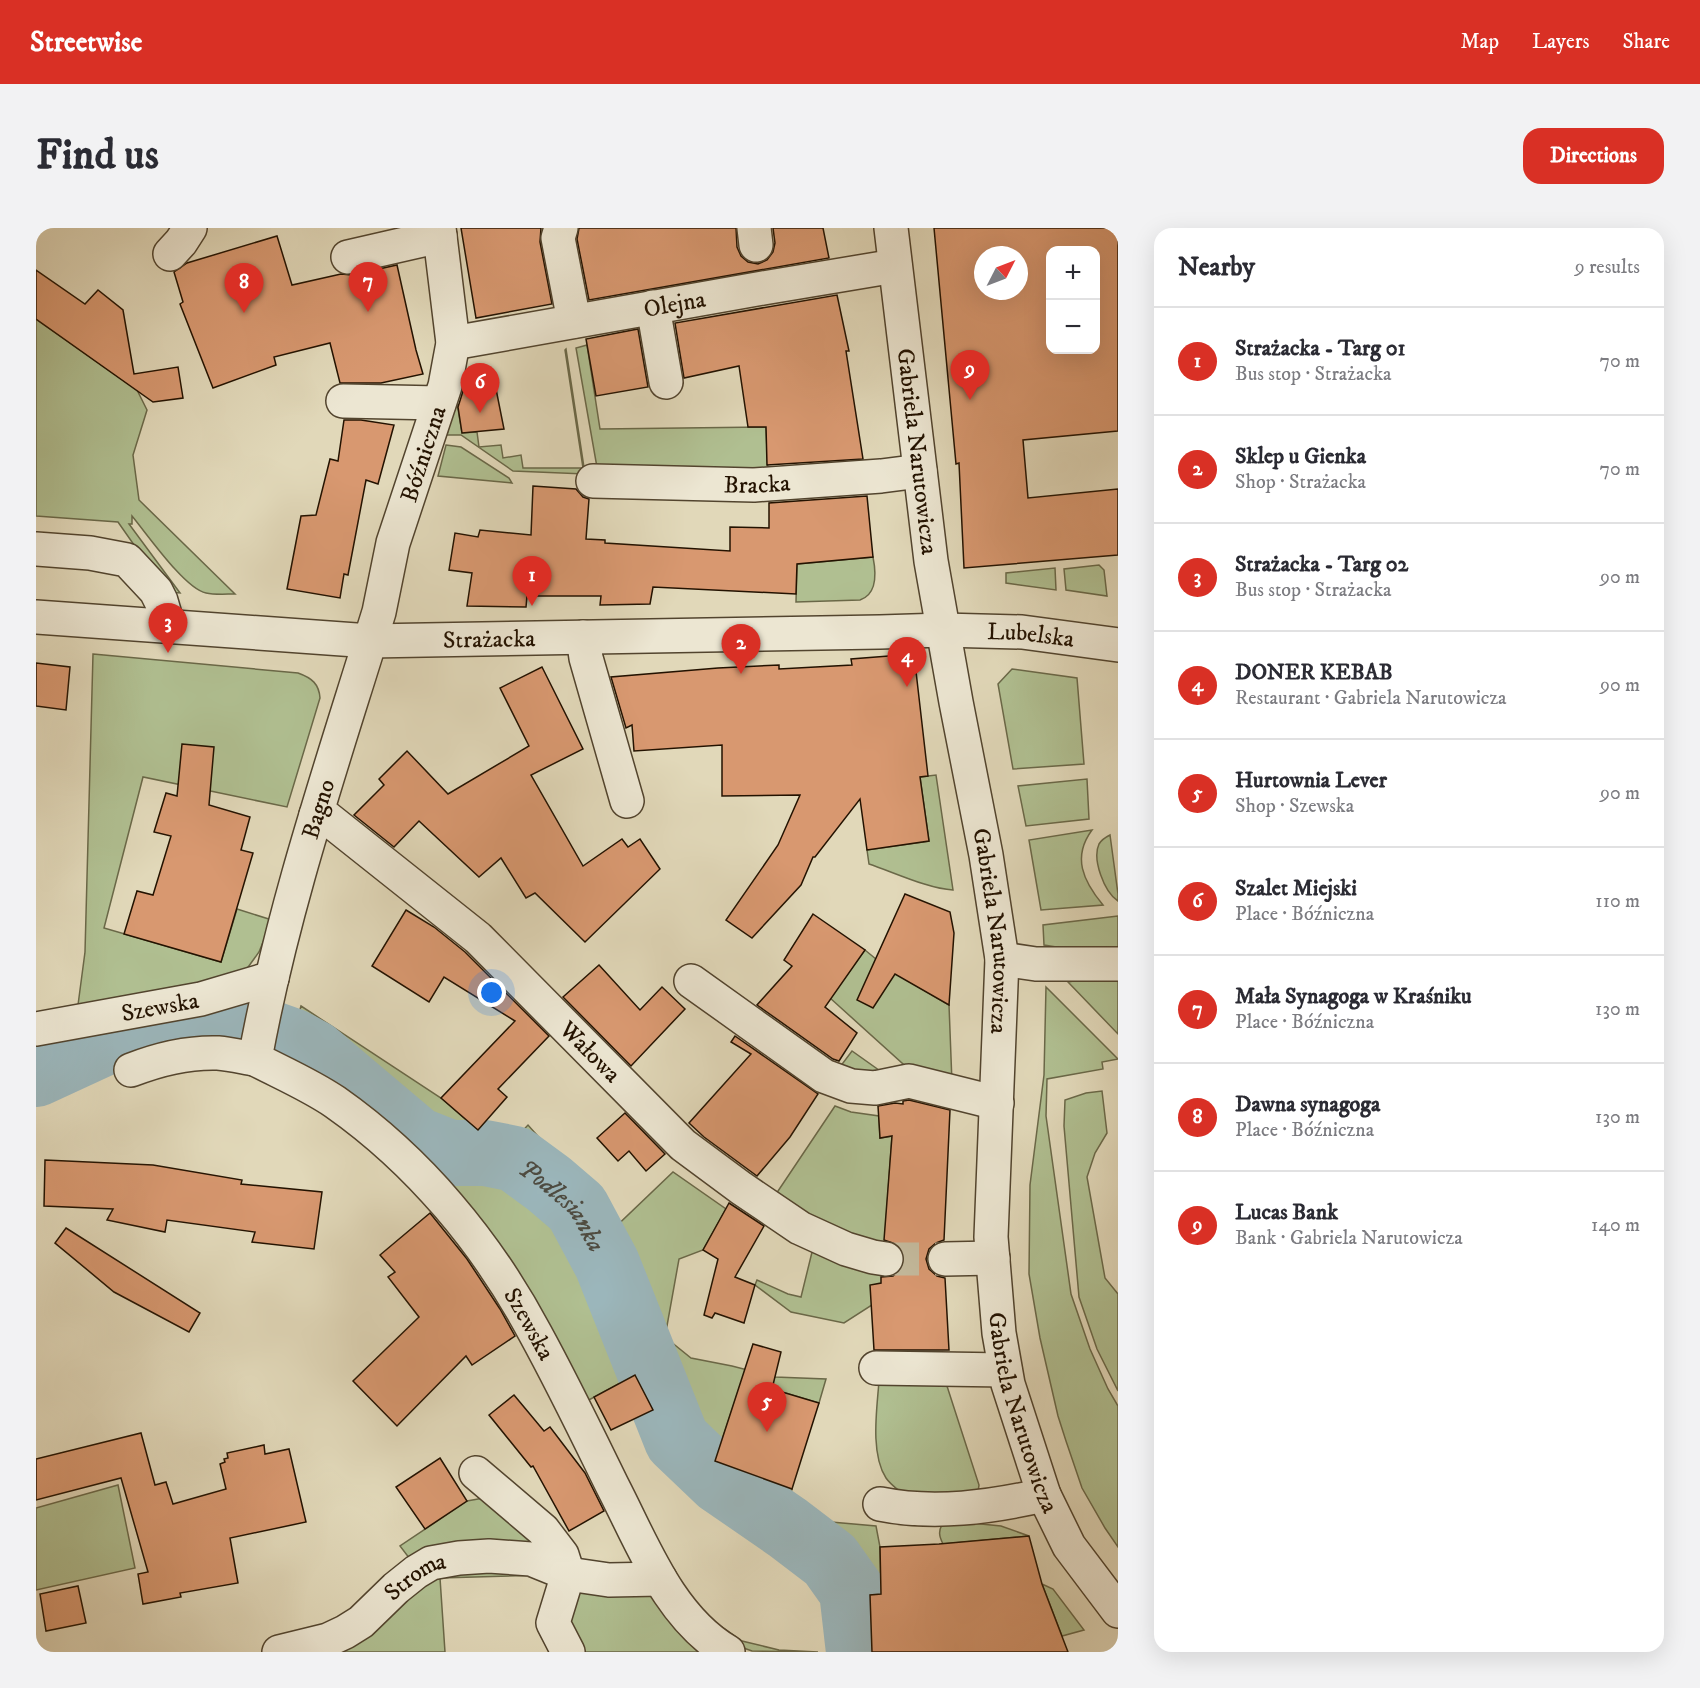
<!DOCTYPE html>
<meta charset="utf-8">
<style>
:root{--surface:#fff;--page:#f2f2f3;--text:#2b2b33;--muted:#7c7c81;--line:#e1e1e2;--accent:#d93025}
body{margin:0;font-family:"IM FELL DW Pica",serif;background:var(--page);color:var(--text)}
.controls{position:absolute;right:18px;top:18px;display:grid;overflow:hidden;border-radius:12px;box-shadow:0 6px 24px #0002}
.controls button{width:54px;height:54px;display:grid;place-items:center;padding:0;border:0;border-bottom:2px solid var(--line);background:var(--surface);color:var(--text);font:30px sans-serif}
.compass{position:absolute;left:938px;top:18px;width:54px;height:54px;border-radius:50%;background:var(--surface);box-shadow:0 6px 24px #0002;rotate:48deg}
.you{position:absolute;left:456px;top:765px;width:21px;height:21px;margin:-15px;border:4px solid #fff;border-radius:50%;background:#1a73e8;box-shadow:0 0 0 9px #1a73e833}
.badge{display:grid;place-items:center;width:39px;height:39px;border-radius:50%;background:var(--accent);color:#fff;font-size:20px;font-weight:700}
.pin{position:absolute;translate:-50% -50px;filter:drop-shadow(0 2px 3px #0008)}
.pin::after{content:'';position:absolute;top:32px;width:21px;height:18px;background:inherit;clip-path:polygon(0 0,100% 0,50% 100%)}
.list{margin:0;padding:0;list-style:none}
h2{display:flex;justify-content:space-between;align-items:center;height:78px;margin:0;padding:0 24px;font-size:26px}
h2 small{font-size:20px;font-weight:400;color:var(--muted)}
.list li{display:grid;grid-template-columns:39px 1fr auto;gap:18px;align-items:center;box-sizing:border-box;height:108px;padding:0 24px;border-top:2px solid var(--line)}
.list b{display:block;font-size:22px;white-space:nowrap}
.list p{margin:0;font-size:20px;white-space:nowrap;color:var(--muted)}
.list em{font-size:20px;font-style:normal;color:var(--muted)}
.map{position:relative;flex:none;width:1082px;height:1424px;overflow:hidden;border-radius:18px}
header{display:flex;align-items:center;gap:36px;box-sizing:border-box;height:84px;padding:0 30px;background:var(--accent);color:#fff}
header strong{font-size:28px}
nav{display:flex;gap:33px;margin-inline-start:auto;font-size:21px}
.intro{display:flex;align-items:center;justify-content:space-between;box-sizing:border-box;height:144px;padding:0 36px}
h1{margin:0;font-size:42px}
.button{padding:15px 27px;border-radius:18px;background:var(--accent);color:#fff;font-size:21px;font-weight:700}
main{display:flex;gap:36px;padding:0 36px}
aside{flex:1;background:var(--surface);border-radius:18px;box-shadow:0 6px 24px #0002}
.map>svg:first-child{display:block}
.green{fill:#b0bf91;stroke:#6a6848;stroke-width:1.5}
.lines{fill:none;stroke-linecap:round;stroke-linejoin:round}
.river{stroke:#9bb6bb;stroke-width:66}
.building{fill:#d89870;stroke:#231200;stroke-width:1.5;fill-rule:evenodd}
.minor-tunnel{stroke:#c4ba9d;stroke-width:33;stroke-dasharray:33 16;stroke-linecap:butt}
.minor-casing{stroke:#52442e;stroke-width:36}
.minor{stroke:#ece6d2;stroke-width:33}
.labels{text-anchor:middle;stroke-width:4.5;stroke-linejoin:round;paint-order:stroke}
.street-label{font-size:24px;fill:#231200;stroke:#ece6d2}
.water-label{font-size:26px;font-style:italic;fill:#4d4b41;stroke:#ece6d2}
</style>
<header>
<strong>Streetwise</strong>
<nav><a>Map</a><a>Layers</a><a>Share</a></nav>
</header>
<div class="intro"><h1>Find us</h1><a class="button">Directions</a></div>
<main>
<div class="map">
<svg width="1082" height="1424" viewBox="0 0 1082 1424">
<rect width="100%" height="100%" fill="#e1d8b9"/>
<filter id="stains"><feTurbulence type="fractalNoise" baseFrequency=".00333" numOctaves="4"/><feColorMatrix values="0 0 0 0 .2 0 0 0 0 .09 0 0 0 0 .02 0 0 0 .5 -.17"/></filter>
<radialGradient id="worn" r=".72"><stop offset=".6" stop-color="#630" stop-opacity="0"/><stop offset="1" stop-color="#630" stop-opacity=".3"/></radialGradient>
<!-- green -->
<g class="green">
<path d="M0 91 101 162 111 182 97 227 103 272 199 366C190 366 179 367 170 365 149 361 111 306 96 288V296H93L144 365 131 364 82 294 0 288Z"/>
<polygon points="551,117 564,201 730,199 732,246 562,245 540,120"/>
<polygon points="530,121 549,246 477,243 425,207 411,207 420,169 426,205 441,204 443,219 465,217 467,230 485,227 487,240 547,240 529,122"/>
<polygon points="410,217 425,219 473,250 476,255 402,248"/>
<path d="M837 329C840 344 842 366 824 372L760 374 761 336Z"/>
<polygon points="1063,337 1068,342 1071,368 1030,362 1028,341"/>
<polygon points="1019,340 1020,362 970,355 970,345"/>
<path d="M57 426 262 445C276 450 283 456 284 470L251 579 107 549 68 700 185 734 201 681 236 692 223 724 210 742 197 751 42 777 49 724Z"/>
<polygon points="976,441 1041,450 1048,536 977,541 962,456"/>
<path d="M900 547 917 662C893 661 857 644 833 636L831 622 893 613 884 549Z"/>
<polygon points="1051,551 1053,591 990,598 982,558"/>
<path d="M1056 602C1036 629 1047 653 1067 677L1005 682 993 612Z"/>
<path d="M1074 607 1082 666V673C1068 664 1056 631 1063 616 1066 611 1070 609 1074 607Z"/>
<polygon points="1082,688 1082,722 1045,723 1008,717 1007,697"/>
<polygon points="829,722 852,741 913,777 916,855 876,844 794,770"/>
<polygon points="1082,745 1082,806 1032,754"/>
<polygon points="1010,759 1082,831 1066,834 1067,841 1011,851 1010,888 1035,1066 1054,1121 1072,1161 1082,1178 1082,1319 1069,1300 1046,1260 1030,1213 1022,1188 1004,1110 993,1046 994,957 1008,847"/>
<polygon points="216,768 208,804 171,807 65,823 36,836 13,850 0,861 0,840 36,822 29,810"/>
<polygon points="265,778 405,870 442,902 475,915 492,897 550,962 544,968 572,1006 637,944 690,981 667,1022 643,1031 629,1109 655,1130 696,1138 739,1149 790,1151 783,1175 706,1152 679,1233 756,1261 752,1277 795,1294 840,1298 844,1319 845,1366 834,1367 836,1424 805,1424 804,1386 800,1370 784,1345 689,1272 637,1217 599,1147 551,1173 494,1079 254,838 251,828"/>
<path d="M771 815 804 839 816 823 847 845 843 848C826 848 805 848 789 840 781 835 773 828 765 822Z"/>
<polygon points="1066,863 1071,905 1059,925 1051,949 1069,1050 1082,1066 1082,1163 1061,1121 1043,1069 1028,898 1029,872 1050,865"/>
<polygon points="799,878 815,884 843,888 844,910 856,908 849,1008 849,1025 738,969"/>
<polygon points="778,1016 850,1034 850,1054 836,1077 808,1095 755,1084 719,1057 721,1052 752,1066 765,1069"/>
<path d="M843 1153 910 1155 943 1257 942 1264 867 1266C861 1261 854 1256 850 1250 834 1225 841 1181 843 1153Z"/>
<polygon points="82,1257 99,1340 0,1362 0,1280"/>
<polygon points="453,1269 515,1325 377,1335 364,1318 431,1273"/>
<path d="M907 1295H935L965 1298 993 1308 907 1316C903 1308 902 1303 907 1295Z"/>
<polygon points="422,1338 508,1347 404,1350 409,1424 282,1424 371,1360"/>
<polygon points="1006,1356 1017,1361 1048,1402 1026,1408"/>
<polygon points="616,1358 671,1424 539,1424 527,1398 536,1370 549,1361"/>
<polygon points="686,1399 706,1413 743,1422 782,1424 716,1423 702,1418 684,1402"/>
</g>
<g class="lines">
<!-- river -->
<path class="river" id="s1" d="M0 846 78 810 158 798 211 797 256 813 278 825 381 912 414 925H449L479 931 513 956 541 980 571 1036 641 1212 684 1253 752 1300 794 1332 816 1363 823 1424"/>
</g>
<!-- building -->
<g class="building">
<polygon points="425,0 505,0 504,14 516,76 440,90"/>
<polygon points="543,0 700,0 701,19 705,28 712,34 722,36 731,32 737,24 739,15 737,0 787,0 793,30 553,72 541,11"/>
<path d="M898 0H1082V203L987 212 992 270 1082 261V327L928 340 923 235 920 236ZM1014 22H1059V122H1014ZM947 27H983V63H947Z"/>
<polygon points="241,8 256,57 305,46 316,47 361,37 380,122 387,146 345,155 304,155 294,115 238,129 240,137 177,160 144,76 147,74 138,44 151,35"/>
<polygon points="0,42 49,76 62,62 87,82 98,146 142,139 147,170 117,174 0,91"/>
<polygon points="801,67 813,123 810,123 827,231 731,237 730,199 712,199 703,138 648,150 639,95"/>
<polygon points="602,101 612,159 560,168 550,111"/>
<polygon points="459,156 468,201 426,205 422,179 428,160"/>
<polygon points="308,192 325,192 358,197 342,256 330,252 312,347 308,346 304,370 251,361 265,288 280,287 294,231 302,233"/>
<polygon points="497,258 540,261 547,269 553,271 550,311 569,312 569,315 694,323 694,299 733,300 733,275 831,268 837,329 761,336 760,366 617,359 614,376 564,377 565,368 491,368 490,379 431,378 436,345 413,342 419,305 442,309 444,302 495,307"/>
<polygon points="878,426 892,548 884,549 893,613 831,622 824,571 779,629 777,629 765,657 716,710 690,692 742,617 764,567 686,568 686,517 598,523 596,497 590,500 575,449 682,440 743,437 743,441 816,437 815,431"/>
<polygon points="0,435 34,439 30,482 0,478"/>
<polygon points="506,439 547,521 495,547 547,638 586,611 592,619 604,611 624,641 549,714 499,665 490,670 465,630 443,649 383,593 358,619 318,587 348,557 343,551 371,523 412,566 493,518 464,460"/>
<polygon points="146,516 178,519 173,577 214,589 205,622 217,625 185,734 88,706 101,663 117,667 135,608 118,604 130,565 141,568"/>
<polygon points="869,666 914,684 918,705 913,777 859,746 837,780 821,772"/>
<polygon points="370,682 398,699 429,724 513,808 462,861 471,869 442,902 405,870 479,793 408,749 393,774 336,738"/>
<polygon points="777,686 829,722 789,779 821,805 803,833 797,831 721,777 756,738 748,732"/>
<polygon points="563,737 604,782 626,759 649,781 595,838 527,769"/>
<polygon points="699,808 782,866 754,909 721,948 668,909 653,895 715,826 695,814"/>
<polygon points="873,872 914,882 908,1012 900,1015 893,1021 890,1031 893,1041 901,1048 909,1050 913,1122 838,1122 834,1057 845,1055 845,1049 857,1048 865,1042 869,1033 867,1024 862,1017 848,1012 856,908 844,910 842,878 859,875 867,876 867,873"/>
<polygon points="589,885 629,926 610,943 593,923 582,933 561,910"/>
<polygon points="9,932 117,937 206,952 205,956 286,964 278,1021 216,1014 219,1004 131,992 129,1004 71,992 77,981 8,978"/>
<polygon points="693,975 728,998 699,1049 719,1057 708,1095 679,1085 676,1090 668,1087 682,1031 667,1022"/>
<polygon points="394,985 431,1031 464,1081 479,1108 436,1137 430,1128 361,1198 317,1153 383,1089 352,1049 359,1044 344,1027"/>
<polygon points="30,1000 164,1085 153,1104 78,1064 19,1015"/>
<polygon points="717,1116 745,1124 736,1161 783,1175 756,1261 679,1233"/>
<polygon points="599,1147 617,1182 575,1202 558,1169"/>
<polygon points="478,1167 508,1203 514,1199 549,1245 568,1283 533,1303 497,1238 495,1239 453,1187"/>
<polygon points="105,1205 119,1257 130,1254 137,1276 190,1261 184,1236 189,1234 188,1231 192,1230 191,1225 228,1217 229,1226 253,1221 270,1294 194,1310 202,1355 144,1365 145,1369 107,1376 102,1346 112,1344 85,1250 0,1272 0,1231"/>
<polygon points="404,1230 431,1273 389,1301 360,1259"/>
<polygon points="993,1308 1006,1356 1032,1424 836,1424 834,1367 845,1366 844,1319 903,1316"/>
<polygon points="42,1358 50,1395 10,1403 4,1366"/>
</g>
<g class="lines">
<!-- minor-tunnel -->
<polyline class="minor-tunnel" points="850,1031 909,1031"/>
<defs>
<g id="minor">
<path id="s2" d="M403 0 417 115 409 158 357 315 343 384 334 413C291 551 245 688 219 831 246 845 274 857 299 874 383 933 451 1015 499 1105 527 1156 552 1208 577 1259 607 1317 633 1389 692 1424"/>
<polyline points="525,0 522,10 538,93"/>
<polyline points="718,0 720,17"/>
<path id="s3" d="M855 0 895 333 920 474 950 627 966 731 955 1009 963 1105 972 1156 1008 1267 1033 1318 1082 1383"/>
<polyline points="134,26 145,14 154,0"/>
<polyline points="312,29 404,8"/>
<polyline points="617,79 630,154"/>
<path id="s4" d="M417 115 727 60 859 38"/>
<polyline points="307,173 403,175"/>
<path id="s5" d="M557 253 718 257 845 248 884 243"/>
<polyline points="0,321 54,325 91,332 120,363 125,373 132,397"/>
<path id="s6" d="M0 389 334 413 844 404 907 402 986 404 1082 417"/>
<polyline points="547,409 550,430 591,573"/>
<path id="s7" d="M280 587 291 590 442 710 647 917 705 960 764 1000 810 1021 837 1029 850 1031"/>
<polyline points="966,731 1000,736 1082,736"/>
<polyline points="655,753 788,848 815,858 839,860 873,853 961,875"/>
<path id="s8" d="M0 801 165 771 236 750"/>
<path d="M95 842C123 831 151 824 182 825 194 826 207 829 219 831"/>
<polyline points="909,1031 957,1030"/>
<polyline points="840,1140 969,1142"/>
<polyline points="440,1245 507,1302 526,1327 532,1346"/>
<path d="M844 1276C898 1287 955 1279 1008 1267"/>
<path id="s9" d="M243 1424 292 1412 309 1404 325 1394 360 1360 380 1344 395 1335 423 1330 453 1328 495 1331 532 1346 573 1352 624 1351"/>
<polyline points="532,1424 517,1395 532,1346"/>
</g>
</defs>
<!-- minor casing -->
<use href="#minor" class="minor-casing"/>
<!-- minor -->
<use href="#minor" class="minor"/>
</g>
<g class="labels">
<!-- street labels -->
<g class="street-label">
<text dy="8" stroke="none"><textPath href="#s4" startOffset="225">Olejna</textPath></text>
<text dy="8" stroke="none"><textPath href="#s3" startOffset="225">Gabriela Narutowicza</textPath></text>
<text transform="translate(387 226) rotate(-72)" y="8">Bóźniczna</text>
<text dy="8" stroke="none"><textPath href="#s5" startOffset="164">Bracka</textPath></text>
<text dy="8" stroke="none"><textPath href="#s6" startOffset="996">Lubelska</textPath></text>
<text dy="8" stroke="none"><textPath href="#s6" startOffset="454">Strażacka</textPath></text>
<text transform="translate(282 581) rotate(-73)" y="8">Bagno</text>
<text dy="8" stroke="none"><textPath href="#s3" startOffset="711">Gabriela Narutowicza</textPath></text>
<text dy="8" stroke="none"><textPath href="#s8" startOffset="126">Szewska</textPath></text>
<text dy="8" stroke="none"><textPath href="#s7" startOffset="364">Wałowa</textPath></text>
<text dy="8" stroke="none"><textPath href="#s2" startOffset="1248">Szewska</textPath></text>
<text dy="8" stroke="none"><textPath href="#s3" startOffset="1197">Gabriela Narutowicza</textPath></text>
<text dy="8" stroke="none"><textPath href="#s9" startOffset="160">Stroma</textPath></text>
</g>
<!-- water labels -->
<g class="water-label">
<text dy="9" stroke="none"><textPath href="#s1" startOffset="596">Podlesianka</textPath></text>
</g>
</g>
<rect width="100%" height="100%" filter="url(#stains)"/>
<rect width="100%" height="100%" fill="url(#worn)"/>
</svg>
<div class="controls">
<button>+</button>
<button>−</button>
</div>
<svg class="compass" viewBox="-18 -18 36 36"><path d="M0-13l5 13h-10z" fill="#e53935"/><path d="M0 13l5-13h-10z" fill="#7c7c81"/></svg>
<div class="you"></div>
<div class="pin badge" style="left:496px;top:378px">1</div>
<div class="pin badge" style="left:705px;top:446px">2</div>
<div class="pin badge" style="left:132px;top:425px">3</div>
<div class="pin badge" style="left:871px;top:459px">4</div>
<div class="pin badge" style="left:731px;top:1204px">5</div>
<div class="pin badge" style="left:444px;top:185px">6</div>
<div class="pin badge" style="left:332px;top:84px">7</div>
<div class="pin badge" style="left:208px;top:85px">8</div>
<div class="pin badge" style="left:934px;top:172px">9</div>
</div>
<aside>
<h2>Nearby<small>9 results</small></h2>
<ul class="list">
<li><span class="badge">1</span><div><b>Strażacka - Targ 01</b><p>Bus stop · Strażacka</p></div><em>70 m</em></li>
<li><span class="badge">2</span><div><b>Sklep u Gienka</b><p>Shop · Strażacka</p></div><em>70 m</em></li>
<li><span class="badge">3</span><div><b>Strażacka - Targ 02</b><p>Bus stop · Strażacka</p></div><em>90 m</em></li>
<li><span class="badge">4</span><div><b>DONER KEBAB</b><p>Restaurant · Gabriela Narutowicza</p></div><em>90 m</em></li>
<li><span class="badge">5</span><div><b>Hurtownia Lever</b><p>Shop · Szewska</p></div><em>90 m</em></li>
<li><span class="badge">6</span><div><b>Szalet Miejski</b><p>Place · Bóźniczna</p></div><em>110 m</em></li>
<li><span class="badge">7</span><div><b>Mała Synagoga w Kraśniku</b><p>Place · Bóźniczna</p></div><em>130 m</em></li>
<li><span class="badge">8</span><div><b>Dawna synagoga</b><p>Place · Bóźniczna</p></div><em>130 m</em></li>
<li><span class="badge">9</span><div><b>Lucas Bank</b><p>Bank · Gabriela Narutowicza</p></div><em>140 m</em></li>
</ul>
</aside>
</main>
